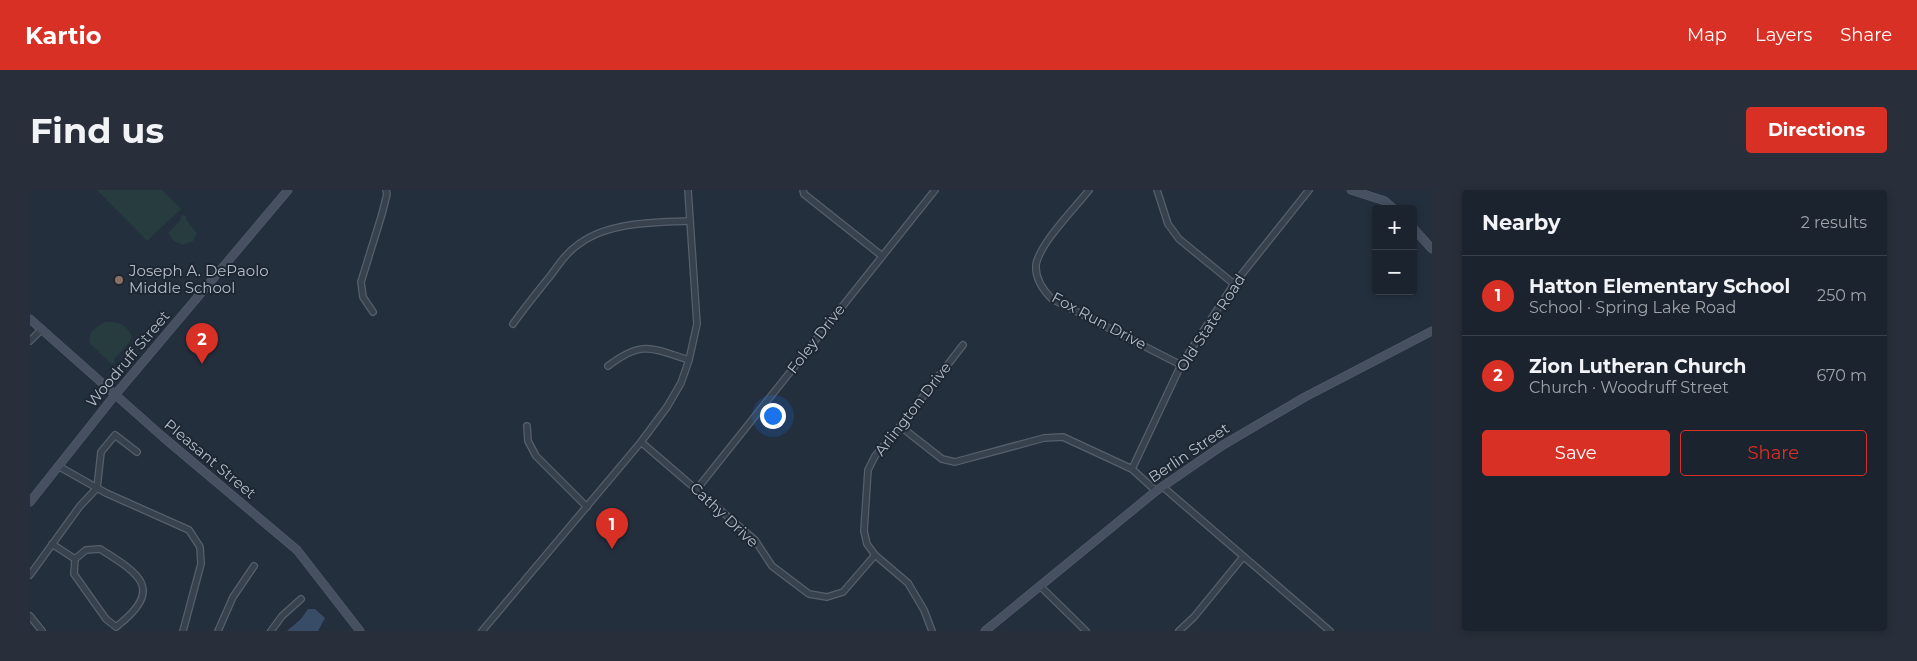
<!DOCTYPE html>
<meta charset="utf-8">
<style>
:root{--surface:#1b232e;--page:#282f3a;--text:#f1f3f6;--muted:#a0a4aa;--line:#39404a;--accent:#d93025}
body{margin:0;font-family:Montserrat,sans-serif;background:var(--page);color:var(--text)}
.controls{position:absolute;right:15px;top:15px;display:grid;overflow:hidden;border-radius:5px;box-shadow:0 2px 8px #0003}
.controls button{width:45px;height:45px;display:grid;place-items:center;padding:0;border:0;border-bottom:1px solid var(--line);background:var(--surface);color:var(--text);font:25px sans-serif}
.you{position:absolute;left:742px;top:225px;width:18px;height:18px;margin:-12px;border:4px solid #fff;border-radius:50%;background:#1a73e8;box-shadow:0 0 0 8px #1a73e833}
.badge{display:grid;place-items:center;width:32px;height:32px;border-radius:50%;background:var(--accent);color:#fff;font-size:16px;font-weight:700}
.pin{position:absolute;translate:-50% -41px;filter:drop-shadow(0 1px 2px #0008)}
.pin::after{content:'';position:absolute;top:26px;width:18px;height:15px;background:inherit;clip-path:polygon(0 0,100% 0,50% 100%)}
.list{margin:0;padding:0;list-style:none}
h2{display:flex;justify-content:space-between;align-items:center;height:65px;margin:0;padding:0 20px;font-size:21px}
h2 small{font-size:16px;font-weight:400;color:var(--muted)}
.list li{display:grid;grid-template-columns:32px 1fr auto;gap:15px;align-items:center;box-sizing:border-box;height:80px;padding:0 20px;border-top:1px solid var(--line)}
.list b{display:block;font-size:19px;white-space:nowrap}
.list p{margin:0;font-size:16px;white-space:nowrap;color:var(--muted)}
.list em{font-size:16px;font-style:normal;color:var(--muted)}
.actions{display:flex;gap:10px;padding:15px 20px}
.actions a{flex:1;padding:11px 0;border:1px solid var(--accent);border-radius:5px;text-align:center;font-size:18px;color:var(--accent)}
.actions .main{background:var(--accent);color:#fff}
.map{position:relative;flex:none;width:1402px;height:441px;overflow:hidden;border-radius:5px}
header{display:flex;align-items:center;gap:30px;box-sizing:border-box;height:70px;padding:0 25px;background:var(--accent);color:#fff}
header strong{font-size:24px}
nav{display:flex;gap:28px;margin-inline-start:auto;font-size:18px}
.intro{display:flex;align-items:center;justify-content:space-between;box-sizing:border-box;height:120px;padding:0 30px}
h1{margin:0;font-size:35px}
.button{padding:12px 22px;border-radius:5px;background:var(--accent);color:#fff;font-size:18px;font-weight:700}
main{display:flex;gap:30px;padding:0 30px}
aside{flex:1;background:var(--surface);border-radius:5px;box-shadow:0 2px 8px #0003}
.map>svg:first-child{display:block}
.green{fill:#263c3f}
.water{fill:#394c67}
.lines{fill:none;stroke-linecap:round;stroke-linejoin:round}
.street-casing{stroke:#565f6c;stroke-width:8}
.secondary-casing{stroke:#565f6c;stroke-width:9}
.street{stroke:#38414e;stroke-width:5.5}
.secondary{stroke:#465061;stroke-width:8}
.education-dot{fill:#8d6e63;stroke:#1d2633;stroke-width:2}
.labels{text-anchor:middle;stroke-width:4;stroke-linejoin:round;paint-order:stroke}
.poi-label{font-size:15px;fill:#b4bcc9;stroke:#1d2633;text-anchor:start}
.street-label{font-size:15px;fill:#b4bcc9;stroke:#1d2633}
</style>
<header>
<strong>Kartio</strong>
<nav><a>Map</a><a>Layers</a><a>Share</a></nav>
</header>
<div class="intro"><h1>Find us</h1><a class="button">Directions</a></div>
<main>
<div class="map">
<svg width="1402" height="441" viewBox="0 0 1402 441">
<rect width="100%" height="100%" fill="#242f3e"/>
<!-- green -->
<g class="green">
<polygon points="67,0 132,0 151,19 117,51"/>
<polygon points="153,25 156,26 157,31 167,43 163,51 153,55 144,51 138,43 150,31 151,26"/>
<path d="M75 132C88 131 96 135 102 146L99 153 84 169 85 173 81 174 60 153C57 142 67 136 75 132Z"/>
</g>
<!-- water -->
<polygon class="water" points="278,419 285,419 295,428 288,441 257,441 271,429"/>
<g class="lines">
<defs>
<g id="street">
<polyline points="773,0 774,4 852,66"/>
<path d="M1059 0C1045 18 1009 54 1006 75 1005 89 1013 100 1022 109L1151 175"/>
<polyline points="1127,0 1138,34 1149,49 1204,94"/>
<polyline points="343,122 333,107 331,92 352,24 357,4 356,0"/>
<path d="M483 134C495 117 508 101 521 85 529 74 537 62 549 54 578 32 625 32 660 31"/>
<polyline points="0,151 11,140"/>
<path d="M578 176C612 150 621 158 659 170"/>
<polyline points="497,236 498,251 506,266 557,317"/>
<polyline points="870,236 912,269 925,272 1014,248 1033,247 1102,279 1126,301"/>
<polyline points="611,252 725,350 742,376 779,404 797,407 813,402 845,365"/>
<polyline points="28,276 76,303 159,340 170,357 171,374 153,441"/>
<polyline points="1102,279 1151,175 1204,94 1279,0"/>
<polyline points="1133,297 1300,441"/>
<polyline points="667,299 905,0"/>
<polyline points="22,354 45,369"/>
<path d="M70 359C110 384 135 399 86 437L76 429 44 384 45 369 56 360Z"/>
<polyline points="0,385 50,316 67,298 71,262 85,245 107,262"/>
<polyline points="1010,396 1056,441"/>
<polyline points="0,426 12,441"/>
<polyline points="188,441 203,407 224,376"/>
<polyline points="241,441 252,426 271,409"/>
<polyline points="452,441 611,252 637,217 651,193 659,170 667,134 658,0"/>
<polyline points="902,441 894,420 878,393 845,365 837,354 834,341 838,280 845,266 870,236 933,155"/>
<polyline points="1149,441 1164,427 1213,367"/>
</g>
<g id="secondary">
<polyline points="1321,0 1355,11 1364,19"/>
<polyline points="1383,38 1402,59"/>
<polyline points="0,129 133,247 267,360 330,441"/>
<polyline points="0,312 85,205 258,0"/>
<polyline points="955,441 1126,301 1193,255 1275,207 1402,141"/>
</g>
</defs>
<!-- street casing -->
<use href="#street" class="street-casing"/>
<!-- secondary casing -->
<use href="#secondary" class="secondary-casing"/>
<!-- street -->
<use href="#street" class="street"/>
<!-- secondary -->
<use href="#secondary" class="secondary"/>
</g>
<!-- markers -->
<circle class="education-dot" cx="89" cy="90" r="5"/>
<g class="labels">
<!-- poi labels -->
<g class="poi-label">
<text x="99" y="86">Joseph A. DePaolo<tspan x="99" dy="17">Middle School</tspan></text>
</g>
<!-- street labels -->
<g class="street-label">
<text transform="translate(1069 131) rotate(28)" y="5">Fox Run Drive</text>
<text transform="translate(1181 133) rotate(-57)" y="5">Old State Road</text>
<text transform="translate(786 149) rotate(-52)" y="5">Foley Drive</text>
<text transform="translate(98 169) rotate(-50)" y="5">Woodruff Street</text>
<text transform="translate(883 219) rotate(-52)" y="5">Arlington Drive</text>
<text transform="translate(1159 263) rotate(-34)" y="5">Berlin Street</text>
<text transform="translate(180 269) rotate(40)" y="5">Pleasant Street</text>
<text transform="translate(694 325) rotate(43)" y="5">Cathy Drive</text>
</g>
</g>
</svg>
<div class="controls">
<button>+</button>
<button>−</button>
</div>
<div class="you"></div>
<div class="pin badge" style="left:582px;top:359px">1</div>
<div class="pin badge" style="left:172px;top:174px">2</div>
</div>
<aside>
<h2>Nearby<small>2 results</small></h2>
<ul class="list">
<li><span class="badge">1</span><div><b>Hatton Elementary School</b><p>School · Spring Lake Road</p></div><em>250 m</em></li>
<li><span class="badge">2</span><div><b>Zion Lutheran Church</b><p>Church · Woodruff Street</p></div><em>670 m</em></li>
</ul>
<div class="actions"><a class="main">Save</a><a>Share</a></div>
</aside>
</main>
